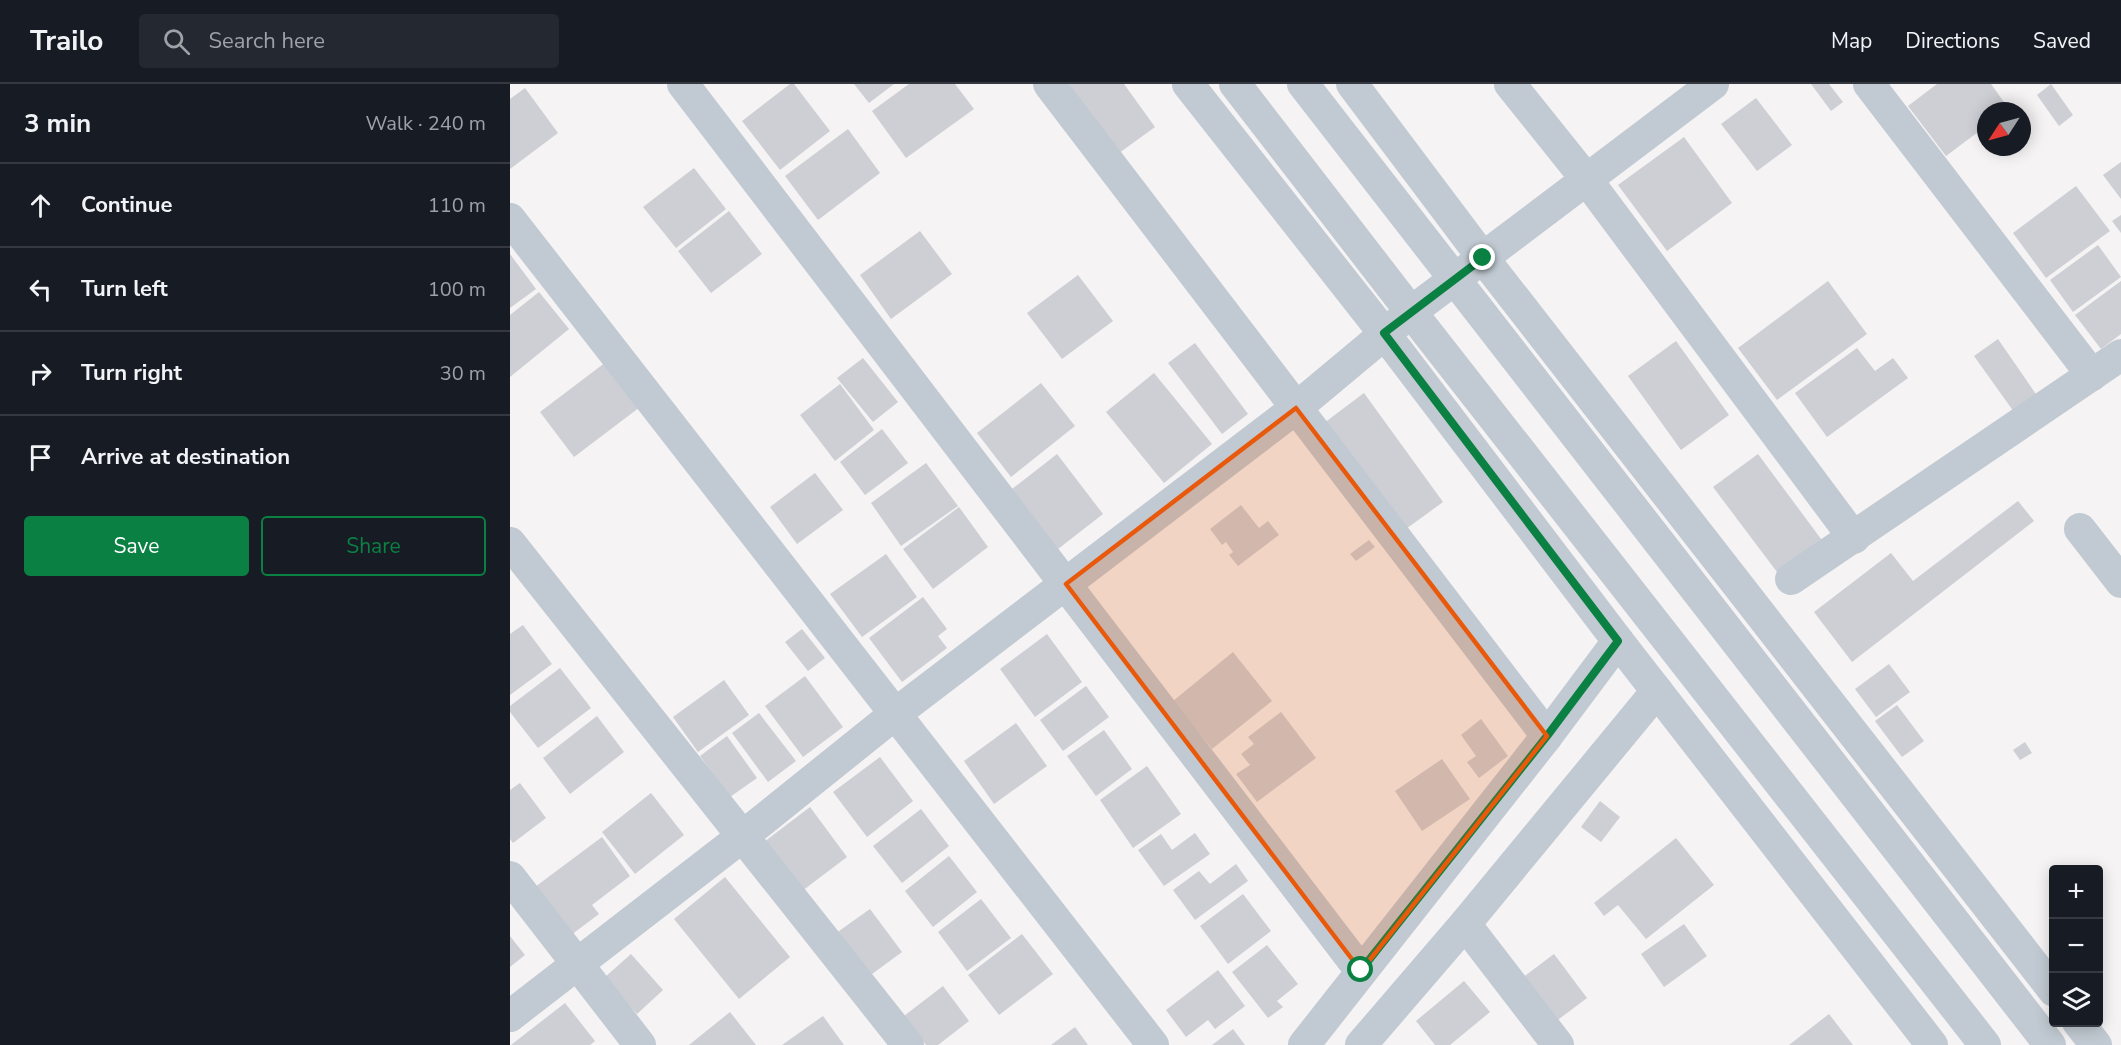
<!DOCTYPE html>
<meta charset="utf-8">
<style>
:root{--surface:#171b24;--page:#242831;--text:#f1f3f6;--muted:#9ea1a6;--line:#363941;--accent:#0b8043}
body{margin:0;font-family:"Nunito Sans",sans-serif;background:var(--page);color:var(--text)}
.controls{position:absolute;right:18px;bottom:18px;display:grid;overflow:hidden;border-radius:6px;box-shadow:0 3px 15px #0003}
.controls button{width:54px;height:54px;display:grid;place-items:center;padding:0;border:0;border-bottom:2px solid var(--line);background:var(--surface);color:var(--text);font:30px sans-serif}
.compass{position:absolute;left:1467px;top:18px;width:54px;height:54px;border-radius:50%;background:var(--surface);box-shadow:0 3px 15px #0003;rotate:234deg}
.stop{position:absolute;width:18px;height:18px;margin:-14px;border:4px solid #0b8043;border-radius:50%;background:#fff}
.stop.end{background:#0b8043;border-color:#fff;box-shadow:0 2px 6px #0008}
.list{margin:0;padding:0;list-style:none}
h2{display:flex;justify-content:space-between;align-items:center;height:78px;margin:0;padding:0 24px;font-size:26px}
h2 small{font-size:20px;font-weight:400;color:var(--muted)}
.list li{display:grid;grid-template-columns:39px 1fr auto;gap:18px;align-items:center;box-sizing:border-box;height:84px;padding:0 24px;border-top:2px solid var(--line)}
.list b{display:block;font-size:22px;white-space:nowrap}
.list em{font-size:20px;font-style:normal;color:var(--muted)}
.actions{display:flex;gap:12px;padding:18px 24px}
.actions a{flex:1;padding:14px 0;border:2px solid var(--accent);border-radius:6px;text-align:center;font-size:21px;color:var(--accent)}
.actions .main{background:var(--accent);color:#fff}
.icon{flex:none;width:33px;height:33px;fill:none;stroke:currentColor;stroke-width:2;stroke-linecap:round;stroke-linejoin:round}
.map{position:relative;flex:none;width:1611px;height:961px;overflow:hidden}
header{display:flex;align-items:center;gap:36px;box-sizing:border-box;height:84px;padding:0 30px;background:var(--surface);border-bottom:2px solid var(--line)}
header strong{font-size:28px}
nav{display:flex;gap:33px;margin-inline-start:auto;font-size:21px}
.search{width:420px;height:54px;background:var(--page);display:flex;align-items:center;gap:15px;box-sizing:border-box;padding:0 21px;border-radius:6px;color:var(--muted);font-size:22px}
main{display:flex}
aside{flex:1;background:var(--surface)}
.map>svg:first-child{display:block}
.building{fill:#cdcfd5}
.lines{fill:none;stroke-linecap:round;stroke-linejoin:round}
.minor{stroke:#c1cad2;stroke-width:32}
.route{stroke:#0b8043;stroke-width:8}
.marked{fill:#e8590c;fill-opacity:0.2;stroke:#e8590c;stroke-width:4.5;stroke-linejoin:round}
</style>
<header>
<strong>Trailo</strong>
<div class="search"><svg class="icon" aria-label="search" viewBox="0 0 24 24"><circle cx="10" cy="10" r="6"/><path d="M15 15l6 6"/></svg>Search here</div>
<nav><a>Map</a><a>Directions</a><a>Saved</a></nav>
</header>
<main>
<aside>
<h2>3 min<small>Walk · 240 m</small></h2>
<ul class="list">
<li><svg class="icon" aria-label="ahead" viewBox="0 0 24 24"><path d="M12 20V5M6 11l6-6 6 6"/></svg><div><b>Continue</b></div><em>110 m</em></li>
<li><svg class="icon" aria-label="left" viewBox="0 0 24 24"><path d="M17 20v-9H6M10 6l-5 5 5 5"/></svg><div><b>Turn left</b></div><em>100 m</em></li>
<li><svg class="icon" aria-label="right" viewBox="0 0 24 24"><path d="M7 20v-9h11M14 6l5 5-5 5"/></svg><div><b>Turn right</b></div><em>30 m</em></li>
<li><svg class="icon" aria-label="arrive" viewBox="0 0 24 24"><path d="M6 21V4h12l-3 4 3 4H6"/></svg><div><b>Arrive at destination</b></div></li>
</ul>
<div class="actions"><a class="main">Save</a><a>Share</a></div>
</aside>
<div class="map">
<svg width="1611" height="961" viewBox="0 0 1611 961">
<rect width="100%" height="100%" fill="#f5f3f3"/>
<!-- building -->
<g class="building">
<polygon points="280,0 284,0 320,47 270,86 232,37"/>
<polygon points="344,0 384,0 359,19"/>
<polygon points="399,0 445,0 464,25 396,74 362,27"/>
<polygon points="552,0 614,0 645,43 605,72"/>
<polygon points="1301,0 1319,0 1333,18 1321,27"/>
<polygon points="1427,0 1481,0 1499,25 1496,27 1476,27 1476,42 1436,72 1398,22"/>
<polygon points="1541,0 1563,31 1549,42 1527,11"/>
<polygon points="15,4 48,49 0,85 0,15"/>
<polygon points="1246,14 1282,61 1247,87 1211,40"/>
<polygon points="338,45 370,89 308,136 275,92"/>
<polygon points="1174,53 1222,119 1157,167 1108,101"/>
<polygon points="1611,78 1611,115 1593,91"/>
<polygon points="184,84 216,125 166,164 133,123"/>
<polygon points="1566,102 1600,147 1536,194 1503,149"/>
<polygon points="219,127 252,170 201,209 168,167"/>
<polygon points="1611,131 1611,149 1602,137"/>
<polygon points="410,147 442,190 381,235 350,191"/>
<polygon points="1588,161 1611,193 1563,228 1540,196"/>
<polygon points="0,170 26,205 0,224"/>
<polygon points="568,191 603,237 552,275 517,229"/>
<polygon points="1318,197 1357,250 1267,316 1228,264"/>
<polygon points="1611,197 1611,250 1591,265 1565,231"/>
<polygon points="29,208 59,245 0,293 0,231"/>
<polygon points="1488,255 1532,319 1509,335 1464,272"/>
<polygon points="1166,257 1219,331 1171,366 1118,292"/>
<polygon points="685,259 738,330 712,350 658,279"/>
<polygon points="1347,264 1365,287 1383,274 1398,294 1317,353 1285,309"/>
<polygon points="353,274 388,318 363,338 327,294"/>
<polygon points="96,278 130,323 64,373 30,328"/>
<polygon points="644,289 702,360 654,399 596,328"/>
<polygon points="531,299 565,342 501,393 467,349"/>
<polygon points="330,300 364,346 325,377 290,331"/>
<polygon points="854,309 933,418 889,450 810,342"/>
<polygon points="372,345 398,379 355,411 330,378"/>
<polygon points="547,370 593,430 548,465 502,405"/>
<polygon points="1248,370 1317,463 1273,496 1203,403"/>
<polygon points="416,379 448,422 391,462 361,419"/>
<polygon points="305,389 333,426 287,460 260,423"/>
<polygon points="1508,417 1524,437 1342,578 1304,528 1381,469 1403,497"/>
<polygon points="731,421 749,444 758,437 769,451 728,482 719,471 723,468 716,458 712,461 700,445"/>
<polygon points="449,423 478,463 423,505 393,465"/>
<polygon points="859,456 865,463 846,477 840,470"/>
<polygon points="376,470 407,513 352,553 320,510"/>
<polygon points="413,513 437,545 428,552 437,564 392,598 359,554"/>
<polygon points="13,541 42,580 0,611 0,550"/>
<polygon points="292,545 315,574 298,587 275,558"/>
<polygon points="537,550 572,598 525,633 490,585"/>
<polygon points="723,568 762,617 702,665 663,617"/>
<polygon points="1379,580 1400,608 1366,633 1345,605"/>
<polygon points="50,584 81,624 28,664 0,628 0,622"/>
<polygon points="295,592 333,643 293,673 255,622"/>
<polygon points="214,596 239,631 188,668 163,633"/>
<polygon points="576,602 599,633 553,667 530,636"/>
<polygon points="1387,621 1414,657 1392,673 1365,637"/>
<polygon points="771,628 806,674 747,718 726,690 740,681 731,670 744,660 738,653"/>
<polygon points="249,629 286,677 258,698 222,649"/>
<polygon points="87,632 114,668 60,710 33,674"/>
<polygon points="971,635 998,672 969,694 957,678 966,672 951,651"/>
<polygon points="506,639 537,682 484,720 454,677"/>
<polygon points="594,646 622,685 586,712 557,672"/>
<polygon points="217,652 247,694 220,713 190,672"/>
<polygon points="1515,658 1522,669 1510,676 1503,666"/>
<polygon points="370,673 403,717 357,753 323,708"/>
<polygon points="932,675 960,715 912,747 885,707"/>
<polygon points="637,682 671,730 623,764 590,716"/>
<polygon points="10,699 36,734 3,759 0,755 0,706"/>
<polygon points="141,709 174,751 125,790 92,748"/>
<polygon points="1090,717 1110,733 1091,758 1071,743"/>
<polygon points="300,723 337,773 292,807 254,758"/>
<polygon points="411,725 439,762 392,799 363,762"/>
<polygon points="685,749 700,770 654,802 628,766 651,750 662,766"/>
<polygon points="92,753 120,792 82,821 89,830 61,851 25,803"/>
<polygon points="1166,754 1204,801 1136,855 1108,821 1094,832 1084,819"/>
<polygon points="439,772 467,808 423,843 395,807"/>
<polygon points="726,780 738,797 685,836 663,806 689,787 700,800"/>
<polygon points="215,793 280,873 229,915 164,835"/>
<polygon points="733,810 761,847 718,880 690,842"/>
<polygon points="471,815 501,854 457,887 428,848"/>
<polygon points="360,825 392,868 354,896 322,852"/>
<polygon points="1174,840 1197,872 1154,903 1131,870"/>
<polygon points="512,850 543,890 489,931 458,891"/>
<polygon points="0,852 15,871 0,883"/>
<polygon points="757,861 788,900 767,917 773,923 758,934 722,888"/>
<polygon points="121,870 153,906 127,930 94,894"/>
<polygon points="1044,870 1077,914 1045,938 1012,894"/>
<polygon points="708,886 735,922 705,945 698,936 676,953 656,926"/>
<polygon points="954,897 980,928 940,961 925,961 906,937"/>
<polygon points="433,902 459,937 428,961 416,961 394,932"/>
<polygon points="55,919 85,957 80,961 1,961"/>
<polygon points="220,928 246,961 179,961"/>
<polygon points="1319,930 1343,961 1279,961"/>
<polygon points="313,932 334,961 272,961"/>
<polygon points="565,943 578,961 541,961"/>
<polygon points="723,945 735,961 702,961"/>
</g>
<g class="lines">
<!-- minor -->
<g class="minor">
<polyline points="173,0 851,887"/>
<polyline points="539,0 1037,652"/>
<polyline points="678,0 874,249 1108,557 1422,961"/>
<polyline points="725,0 901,228 1475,961"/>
<polyline points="793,0 1540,961"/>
<polyline points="842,0 973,174 1544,907"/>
<polyline points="1000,0 1077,96 1344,454"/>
<polyline points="1359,0 1582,291"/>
<polyline points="0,135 643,961"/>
<polyline points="1570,445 1611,498"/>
<polyline points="0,459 398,961"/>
<polyline points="1281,495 1611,271"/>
<polyline points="0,793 130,961"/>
<polyline points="955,840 1048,961"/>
<polyline points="0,932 233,752 385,630 786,324 901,228 1203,0"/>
<polyline points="1568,938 1586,961"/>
<polyline points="794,961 1037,652 1108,557"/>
<polyline points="851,961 955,840 1147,607"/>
</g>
</g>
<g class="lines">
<!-- route -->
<polyline class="route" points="851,886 1037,652 1108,557 874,249 973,174"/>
</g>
<!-- marked area -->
<path class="marked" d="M786 324 1037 652 851 887 556 500Z"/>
</svg>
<div class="controls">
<button>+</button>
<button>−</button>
<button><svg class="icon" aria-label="layers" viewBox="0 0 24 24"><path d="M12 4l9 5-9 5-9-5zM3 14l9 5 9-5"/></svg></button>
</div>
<svg class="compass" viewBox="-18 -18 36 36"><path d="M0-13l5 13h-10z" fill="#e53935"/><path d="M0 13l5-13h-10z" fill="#9ea1a6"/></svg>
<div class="stop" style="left:851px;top:886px"></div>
<div class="stop end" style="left:973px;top:174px"></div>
</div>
</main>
